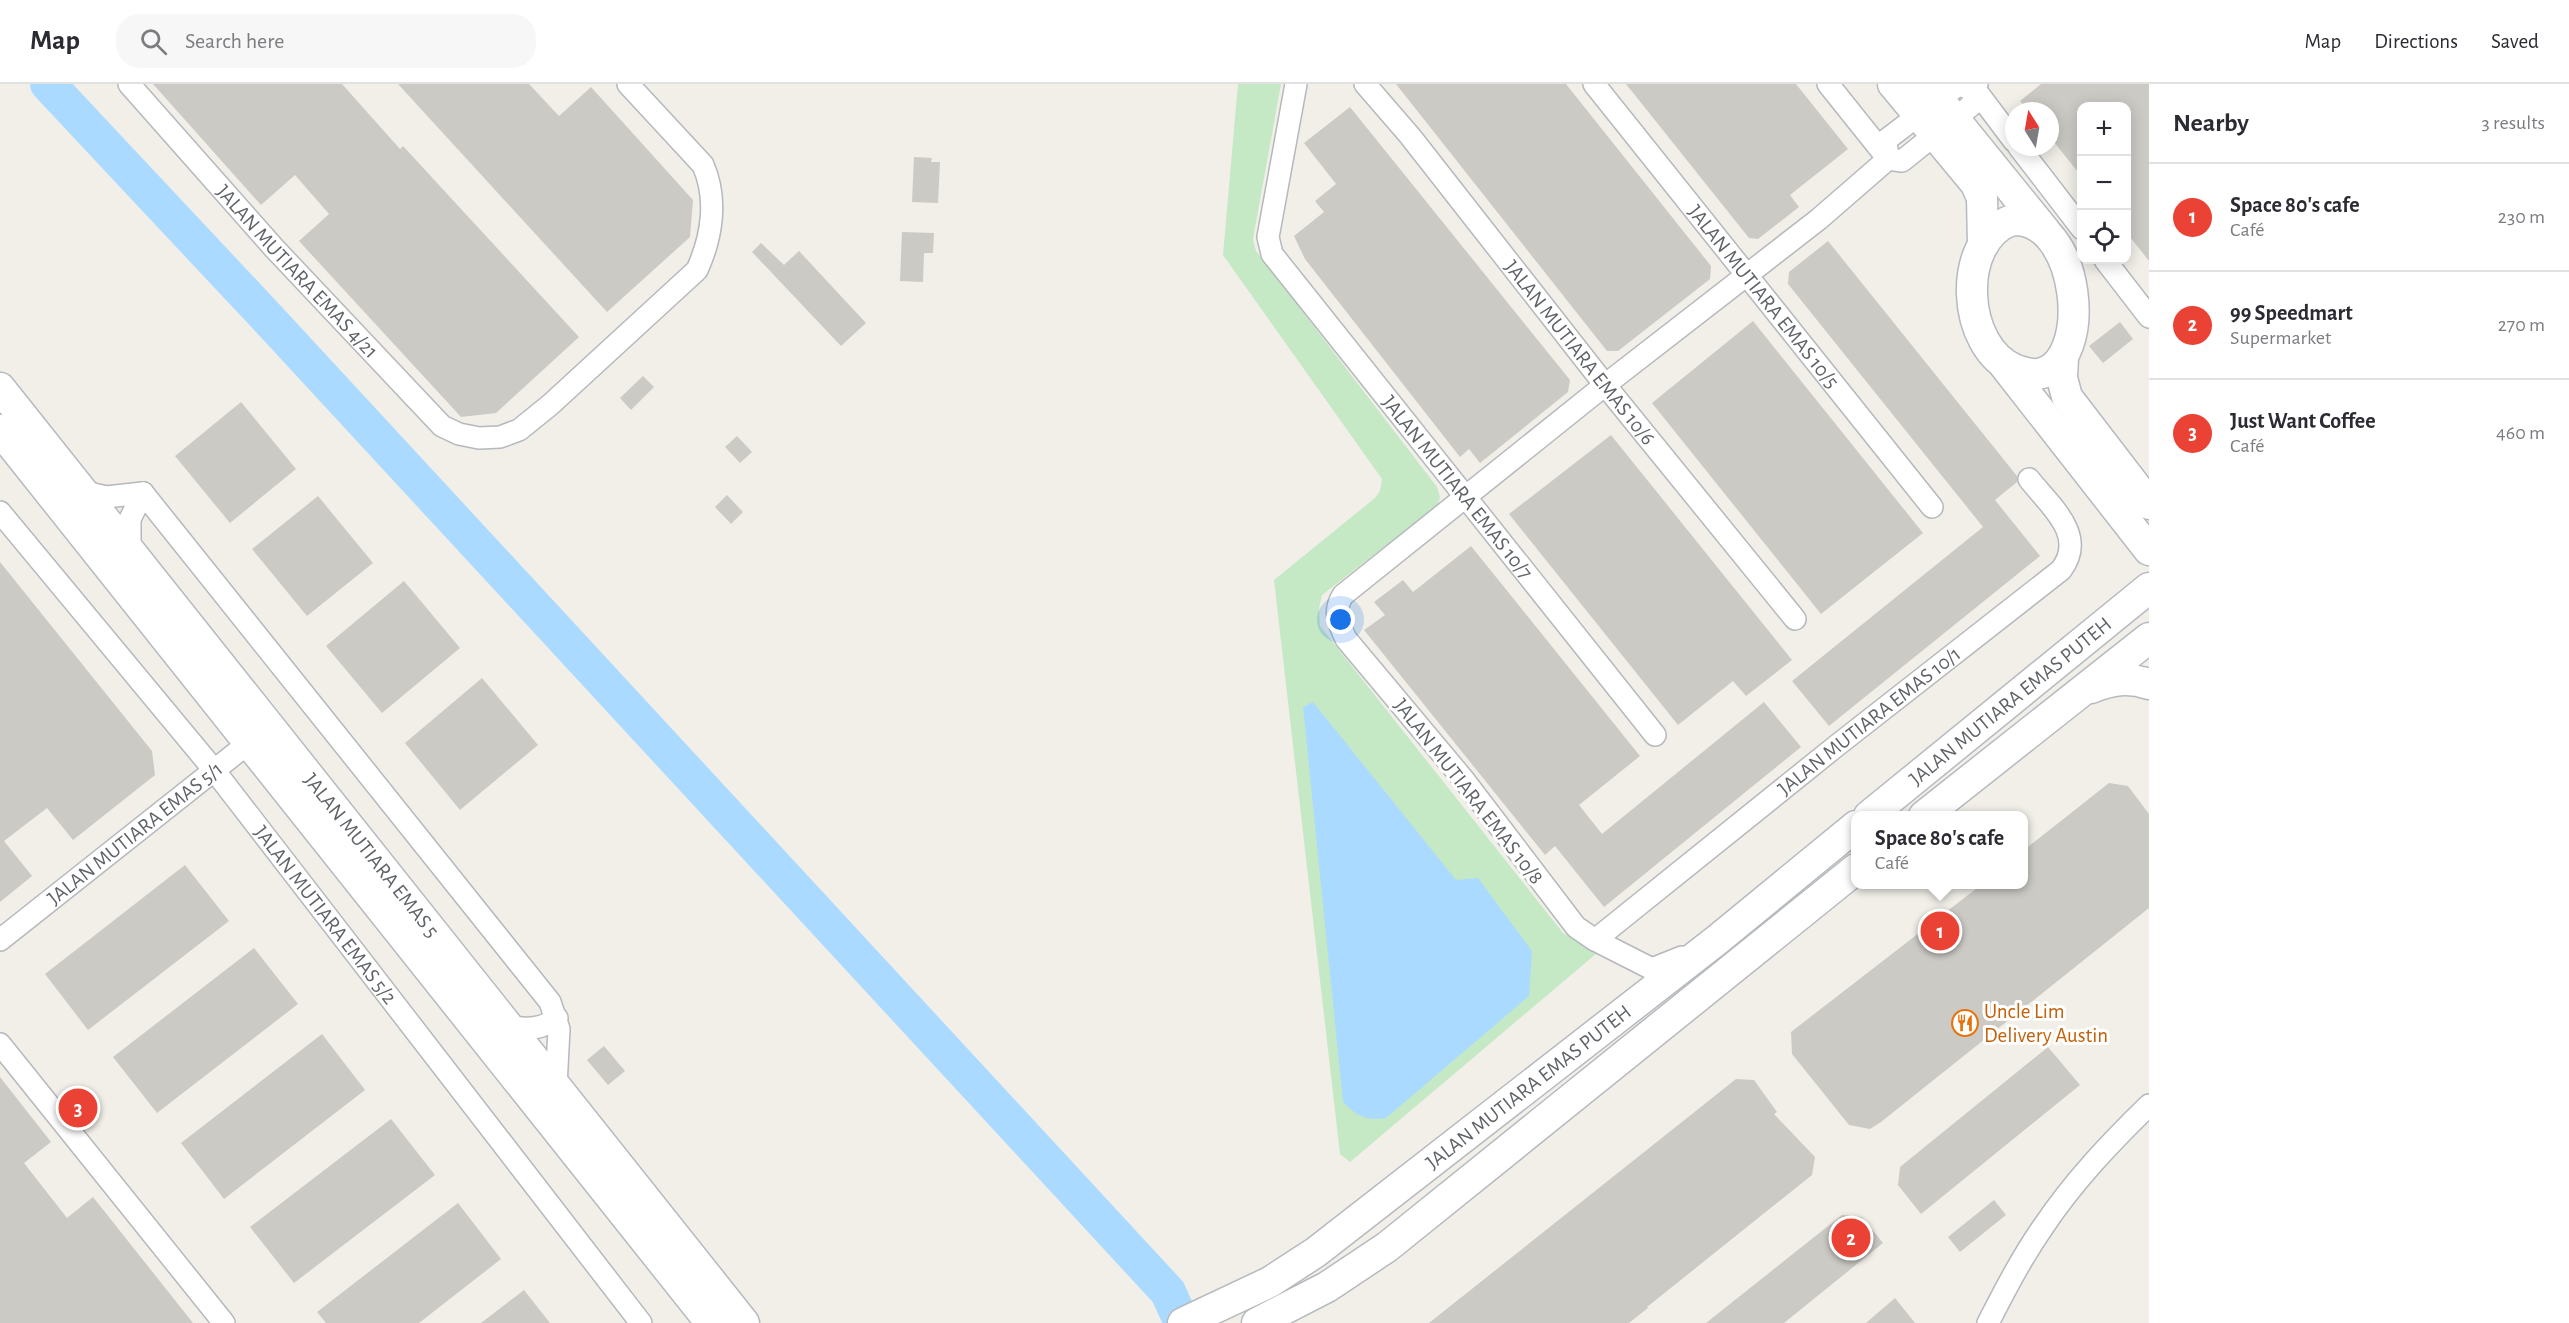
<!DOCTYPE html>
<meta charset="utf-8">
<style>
:root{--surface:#fff;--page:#f7f7f7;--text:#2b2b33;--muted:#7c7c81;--line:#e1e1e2;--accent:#ea4335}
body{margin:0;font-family:"Alegreya Sans",sans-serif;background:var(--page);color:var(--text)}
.controls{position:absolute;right:18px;top:18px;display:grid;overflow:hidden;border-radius:12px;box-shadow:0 3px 15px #0003}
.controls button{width:54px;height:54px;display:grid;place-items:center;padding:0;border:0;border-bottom:2px solid var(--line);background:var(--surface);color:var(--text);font:30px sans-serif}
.compass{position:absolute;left:2005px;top:18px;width:54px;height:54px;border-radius:50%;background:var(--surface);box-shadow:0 3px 15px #0003;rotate:349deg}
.you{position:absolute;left:1341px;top:536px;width:21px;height:21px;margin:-15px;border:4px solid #fff;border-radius:50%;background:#1a73e8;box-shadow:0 0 0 9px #1a73e833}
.badge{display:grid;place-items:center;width:39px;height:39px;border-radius:50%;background:var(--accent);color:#fff;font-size:20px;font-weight:700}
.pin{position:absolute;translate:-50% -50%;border:3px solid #fff;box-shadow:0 2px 6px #0006}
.popup{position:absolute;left:1851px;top:727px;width:177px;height:78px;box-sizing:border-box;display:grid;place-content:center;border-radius:12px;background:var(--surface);filter:drop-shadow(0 2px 4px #0005);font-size:20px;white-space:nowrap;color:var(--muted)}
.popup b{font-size:22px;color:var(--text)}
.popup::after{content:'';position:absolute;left:50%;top:100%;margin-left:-12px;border:12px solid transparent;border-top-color:var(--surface)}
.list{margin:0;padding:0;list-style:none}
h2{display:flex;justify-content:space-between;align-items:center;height:78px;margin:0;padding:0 24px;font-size:26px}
h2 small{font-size:20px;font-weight:400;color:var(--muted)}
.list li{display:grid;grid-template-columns:39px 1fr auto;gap:18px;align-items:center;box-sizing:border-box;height:108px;padding:0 24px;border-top:2px solid var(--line)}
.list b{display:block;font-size:22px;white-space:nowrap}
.list p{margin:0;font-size:20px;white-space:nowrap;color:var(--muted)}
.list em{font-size:20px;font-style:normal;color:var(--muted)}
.icon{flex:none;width:33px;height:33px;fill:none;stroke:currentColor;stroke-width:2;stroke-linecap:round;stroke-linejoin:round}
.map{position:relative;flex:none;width:2149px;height:1239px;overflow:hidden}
header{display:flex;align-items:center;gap:36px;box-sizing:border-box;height:84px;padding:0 30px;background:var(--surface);border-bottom:2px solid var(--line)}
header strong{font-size:28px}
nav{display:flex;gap:33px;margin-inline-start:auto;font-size:21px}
.search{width:420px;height:54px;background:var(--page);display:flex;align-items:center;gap:15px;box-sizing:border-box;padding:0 21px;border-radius:24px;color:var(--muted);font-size:22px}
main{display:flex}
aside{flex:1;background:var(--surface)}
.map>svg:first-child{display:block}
.green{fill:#c5e8c5}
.water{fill:#aadaff}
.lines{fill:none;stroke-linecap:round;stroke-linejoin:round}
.river{stroke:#aadaff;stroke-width:36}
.building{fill:#cccac5}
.street-casing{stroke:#b5b8bc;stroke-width:24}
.secondary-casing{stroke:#b6babf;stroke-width:33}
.street{stroke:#fff;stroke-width:21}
.secondary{stroke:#fff;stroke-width:30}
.labels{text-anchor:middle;stroke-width:6;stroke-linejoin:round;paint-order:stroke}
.street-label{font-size:21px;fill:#5f6368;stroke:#fff}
.food-label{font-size:21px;fill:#c56008;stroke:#fff;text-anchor:start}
</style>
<header>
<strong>Map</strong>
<div class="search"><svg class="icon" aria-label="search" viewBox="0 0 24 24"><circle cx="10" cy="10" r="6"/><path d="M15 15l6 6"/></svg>Search here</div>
<nav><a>Map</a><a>Directions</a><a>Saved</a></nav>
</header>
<main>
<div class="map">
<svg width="2149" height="1239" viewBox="0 0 2149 1239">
<rect width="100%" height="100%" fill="#f1efe8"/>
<!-- green -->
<polygon class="green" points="1238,0 1281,0 1253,155 1256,167 1437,403 1440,413 1438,421 1322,511 1319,524 1320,542 1563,849 1597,869 1350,1078 1340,1070 1274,496 1375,414 1380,407 1382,395 1223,171"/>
<!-- water -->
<path class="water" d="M1313 618 1456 796 1478 794 1532 867 1529 912 1386 1034C1367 1037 1356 1032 1343 1018L1303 623Z"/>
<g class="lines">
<!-- river -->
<polyline class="river" points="48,0 274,241 1168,1208 1182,1239"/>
</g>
<!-- building -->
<g class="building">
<polygon points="153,0 342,0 400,65 403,62 579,253 496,329 461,333 299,157 329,130 295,91 261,121"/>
<polygon points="398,0 529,0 559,32 591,3 693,116 690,153 607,228"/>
<polygon points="1396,0 1566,0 1711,182 1710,195 1618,267 1607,267"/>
<polygon points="1626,0 1796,0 1848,65 1790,111 1799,123 1758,155 1749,154"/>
<polygon points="2041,0 2149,0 2149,177 2127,149 2127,22 2082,22 2082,93 2050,53 2050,27 2029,27 2020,17"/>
<polygon points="1350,23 1570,296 1568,308 1480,379 1469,365 1460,373 1305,175 1294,152 1324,128 1315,117 1336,100 1304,59"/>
<polygon points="914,73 932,74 931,78 940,78 938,119 912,118"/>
<polygon points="902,148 934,149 933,169 924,169 923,198 900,197"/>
<polygon points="1828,157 2017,392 2017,398 1995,416 2040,472 1829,642 1792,597 1983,443 1788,200 1789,188"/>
<polygon points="761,159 784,181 799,167 866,239 841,262 752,168"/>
<polygon points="1753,237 1923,449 1821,530 1652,319"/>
<polygon points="2120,238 2133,255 2103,279 2089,262"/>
<polygon points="643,292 654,303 631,326 620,314"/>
<polygon points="241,318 296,385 230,439 175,372"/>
<polygon points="1611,351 1792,576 1746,612 1733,597 1678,641 1509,430"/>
<polygon points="737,352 752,368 740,379 725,363"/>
<polygon points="727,411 743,428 731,440 715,423"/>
<polygon points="318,412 373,479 307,532 252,465"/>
<polygon points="1471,462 1640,672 1579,721 1602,750 1764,618 1801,663 1604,823 1555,762 1545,771 1364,546 1385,531 1374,518 1403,496 1413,508"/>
<polygon points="0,478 152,667 155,691 73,756 47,724 4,757 32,792 0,818"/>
<polygon points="404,497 460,564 382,629 326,562"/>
<polygon points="482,594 538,661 460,726 405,659"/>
<polygon points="2109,699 2128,702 2149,730 2149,824 1881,1038 1870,1045 1849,1041 1792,970 1791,948 1981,801 2024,801 2024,766"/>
<polygon points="185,781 229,837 88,946 45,890"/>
<polygon points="254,864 298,920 157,1029 113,973"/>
<polygon points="322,950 365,1006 224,1115 181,1059"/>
<polygon points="604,962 625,987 608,1001 587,976"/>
<polygon points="2048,963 2080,1001 1921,1130 1898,1101 1900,1083"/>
<polygon points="0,993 51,1058 24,1079 67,1134 93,1113 193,1239 0,1239"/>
<polygon points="1736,995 1754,996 1777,1028 1774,1030 1815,1073 1812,1091 1647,1223 1648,1224 1629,1239 1429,1239"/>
<polygon points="391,1035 435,1091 294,1199 250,1143"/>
<polygon points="1994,1116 2006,1131 1960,1168 1948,1153"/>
<polygon points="458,1119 501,1175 419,1239 326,1239 317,1228"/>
<polygon points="1842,1131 1862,1133 1883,1159 1784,1239 1706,1239"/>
<polygon points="524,1206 550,1239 481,1239"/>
<polygon points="1895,1214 1915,1239 1866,1239"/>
</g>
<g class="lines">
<defs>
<g id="street">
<path id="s1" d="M129 0 274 164 442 342 459 350 479 354 500 353 519 346 550 321 697 186C712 153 718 115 703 81L628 0"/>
<path id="s2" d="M1296 0 1268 153 1272 170 1655 651"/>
<path id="s3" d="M1365 0 1410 52 1605 301 1795 535"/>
<path id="s4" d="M1594 0 1932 423"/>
<polyline points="1828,0 1888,75"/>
<polyline points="1971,0 2014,57"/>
<polyline points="2019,63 2082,145"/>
<polyline points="1888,75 1886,56 1957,2 1973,3 1977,0"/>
<polyline points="2105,176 2149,233"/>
<polyline points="85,408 106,413 143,409"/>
<polyline points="143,409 550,918 559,945 556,1002"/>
<path id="s5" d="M0 428 214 686 641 1239"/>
<polyline points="130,466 130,435 143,409"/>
<path id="s6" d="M0 856 260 650"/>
<path id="s7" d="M1595 856 1835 663 2061 486C2088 451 2049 421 2029 395"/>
<path d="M1682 873 1652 885 1595 856 1576 843 1464 696 1346 555C1338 538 1333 527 1343 511L1605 301 1819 135 1888 75 1902 77 1973 20V3"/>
<path d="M509 943C528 945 541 946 557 934"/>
<polyline points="0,960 224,1239"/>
<path d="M1988 1239C2005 1206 2022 1173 2043 1143 2073 1098 2110 1059 2149 1021"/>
</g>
<g id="secondary">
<polyline points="1893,0 1976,100 1982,114 1983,161"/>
<polyline points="1926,0 2045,147"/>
<path d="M2012 136C2080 131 2096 281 2038 290 2030 291 2023 288 2016 286 1961 265 1955 156 2012 136Z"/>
<polyline points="2063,273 2062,294 2067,313 2149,420"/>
<polyline points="2005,282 2149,466"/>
<path id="s8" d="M0 304 744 1239"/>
<polyline points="0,346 711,1239"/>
<path d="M2091 604C2111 596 2128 593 2149 600"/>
<path id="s9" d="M1869 732 2149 504"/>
<polyline points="1924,732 2149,554"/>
<path id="s10" d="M1183 1239 1270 1198 1316 1168 1717 856 1856 742"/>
<polyline points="1257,1239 1327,1203 1387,1163 1856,785"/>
</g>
</defs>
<!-- street casing -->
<use href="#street" class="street-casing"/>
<!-- secondary casing -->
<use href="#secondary" class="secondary-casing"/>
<!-- street -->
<use href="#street" class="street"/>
<!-- secondary -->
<use href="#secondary" class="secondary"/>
</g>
<!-- icons -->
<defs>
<symbol id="restaurant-ring" viewBox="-11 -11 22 22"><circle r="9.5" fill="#fff" stroke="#e8710a" stroke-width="1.5"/><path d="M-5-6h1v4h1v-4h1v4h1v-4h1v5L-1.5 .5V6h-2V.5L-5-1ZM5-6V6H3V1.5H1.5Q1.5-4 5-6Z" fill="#e8710a"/></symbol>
</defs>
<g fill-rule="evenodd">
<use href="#restaurant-ring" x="1950" y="924" width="30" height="30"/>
</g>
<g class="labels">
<!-- street labels -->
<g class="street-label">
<text dy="7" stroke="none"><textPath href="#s1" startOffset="252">JALAN MUTIARA EMAS 4/21</textPath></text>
<text dy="7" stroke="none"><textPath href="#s4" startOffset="272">JALAN MUTIARA EMAS 10/5</textPath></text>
<text dy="7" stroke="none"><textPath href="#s3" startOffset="344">JALAN MUTIARA EMAS 10/6</textPath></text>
<text dy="7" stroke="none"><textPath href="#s2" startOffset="471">JALAN MUTIARA EMAS 10/7</textPath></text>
<text dy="7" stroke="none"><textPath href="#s9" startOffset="182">JALAN MUTIARA EMAS PUTEH</textPath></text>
<text dy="7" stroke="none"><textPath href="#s7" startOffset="351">JALAN MUTIARA EMAS 10/1</textPath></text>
<text transform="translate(1469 707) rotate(52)" y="7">JALAN MUTIARA EMAS 10/8</text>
<text dy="7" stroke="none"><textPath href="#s6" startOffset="172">JALAN MUTIARA EMAS 5/1</textPath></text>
<text dy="7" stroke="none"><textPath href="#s8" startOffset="597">JALAN MUTIARA EMAS 5</textPath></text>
<text dy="7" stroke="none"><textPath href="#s5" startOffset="518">JALAN MUTIARA EMAS 5/2</textPath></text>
<text dy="7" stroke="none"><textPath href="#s10" startOffset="420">JALAN MUTIARA EMAS PUTEH</textPath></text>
</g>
<!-- food labels -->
<g class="food-label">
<text x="1984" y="934">Uncle Lim<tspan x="1984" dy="24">Delivery Austin</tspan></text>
</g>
</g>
</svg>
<div class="controls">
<button>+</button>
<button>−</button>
<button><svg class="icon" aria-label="locate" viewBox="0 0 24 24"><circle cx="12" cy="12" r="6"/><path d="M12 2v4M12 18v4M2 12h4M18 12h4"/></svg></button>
</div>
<svg class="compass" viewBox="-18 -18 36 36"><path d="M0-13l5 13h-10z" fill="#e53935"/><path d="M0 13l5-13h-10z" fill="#7c7c81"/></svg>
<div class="you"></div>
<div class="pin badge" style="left:1940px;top:847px">1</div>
<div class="popup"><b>Space 80's cafe</b>Café</div>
<div class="pin badge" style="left:1851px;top:1154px">2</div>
<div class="pin badge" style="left:78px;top:1024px">3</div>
</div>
<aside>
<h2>Nearby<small>3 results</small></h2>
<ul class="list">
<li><span class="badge">1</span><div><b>Space 80's cafe</b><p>Café</p></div><em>230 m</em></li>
<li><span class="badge">2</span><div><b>99 Speedmart</b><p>Supermarket</p></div><em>270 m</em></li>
<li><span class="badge">3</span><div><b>Just Want Coffee</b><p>Café</p></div><em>460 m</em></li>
</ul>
</aside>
</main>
